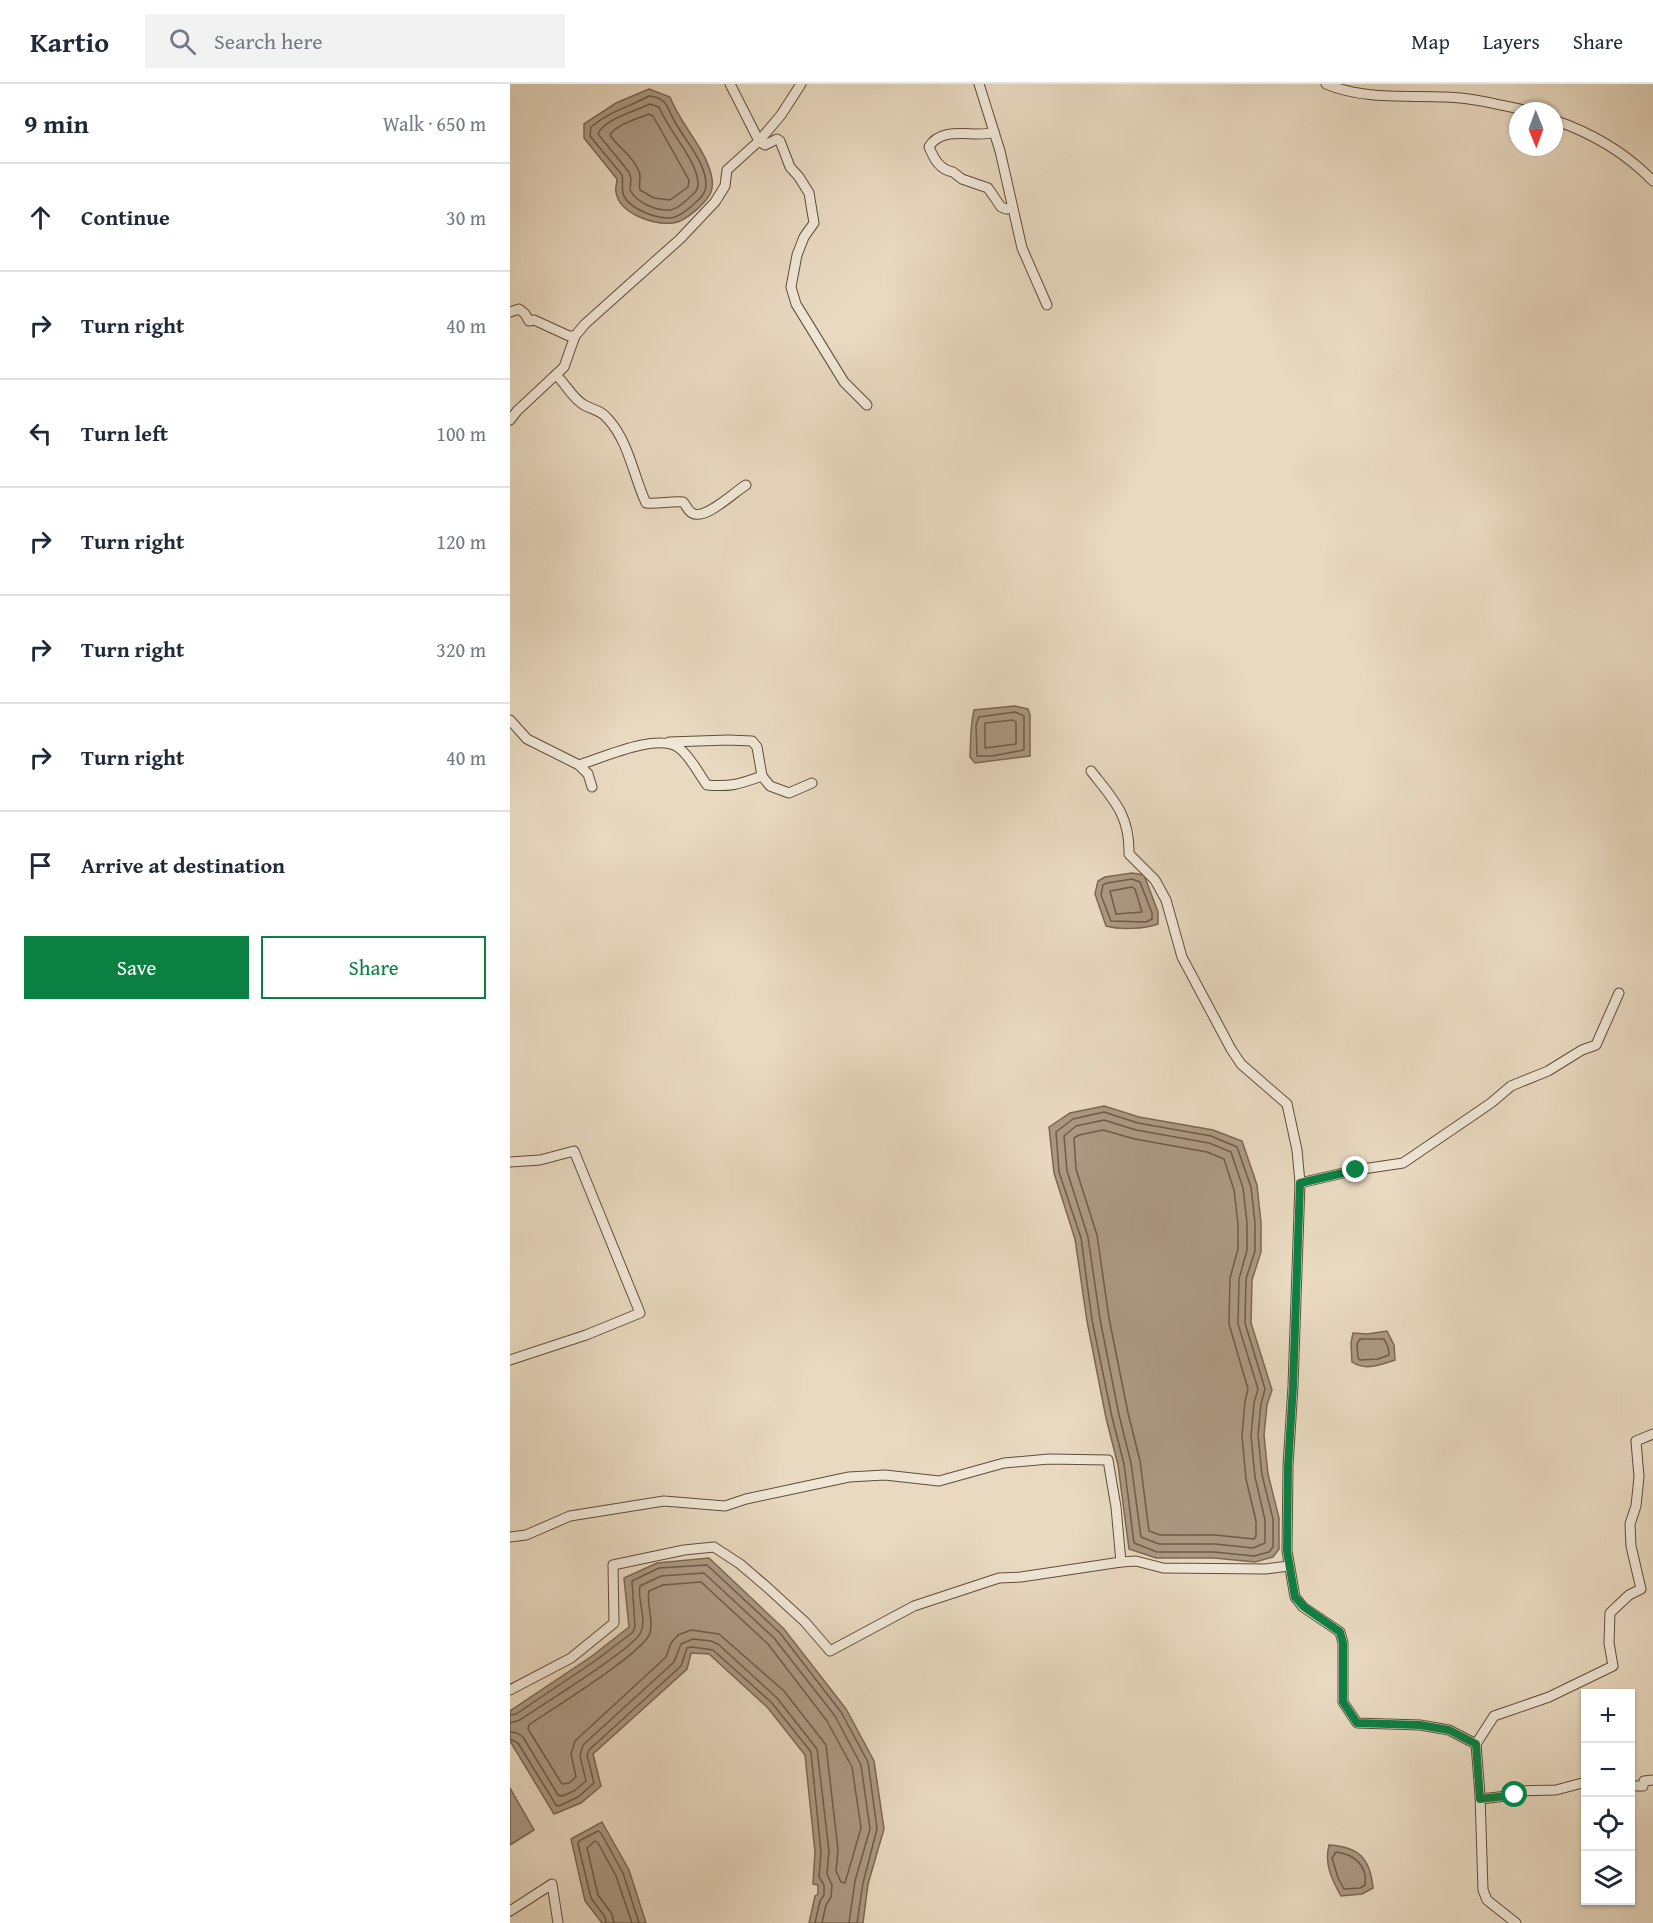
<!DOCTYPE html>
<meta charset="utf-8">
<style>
:root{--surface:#fff;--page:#f2f2f3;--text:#1f2937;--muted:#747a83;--line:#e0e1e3;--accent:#0b8043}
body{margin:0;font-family:"Gentium Book Plus",serif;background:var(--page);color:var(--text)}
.controls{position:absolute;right:18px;bottom:18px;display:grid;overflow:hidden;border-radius:0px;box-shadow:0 2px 4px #0004}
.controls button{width:54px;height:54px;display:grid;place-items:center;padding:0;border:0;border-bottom:2px solid var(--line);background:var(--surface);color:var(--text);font:30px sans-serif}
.compass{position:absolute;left:999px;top:18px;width:54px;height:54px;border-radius:50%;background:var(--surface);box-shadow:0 2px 4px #0004;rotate:179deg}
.stop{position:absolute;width:18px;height:18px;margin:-14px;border:4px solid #0b8043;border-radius:50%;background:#fff}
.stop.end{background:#0b8043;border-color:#fff;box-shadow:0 2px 6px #0008}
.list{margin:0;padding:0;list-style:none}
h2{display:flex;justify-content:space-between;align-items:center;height:78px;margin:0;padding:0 24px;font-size:26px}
h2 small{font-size:20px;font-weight:400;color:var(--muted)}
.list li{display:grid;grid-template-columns:39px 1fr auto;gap:18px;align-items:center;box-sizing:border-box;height:108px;padding:0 24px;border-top:2px solid var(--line)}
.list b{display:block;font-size:22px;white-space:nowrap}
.list em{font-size:20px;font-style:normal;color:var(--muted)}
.actions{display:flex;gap:12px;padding:18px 24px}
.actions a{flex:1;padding:14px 0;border:2px solid var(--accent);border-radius:0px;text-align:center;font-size:21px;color:var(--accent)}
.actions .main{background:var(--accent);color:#fff}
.icon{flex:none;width:33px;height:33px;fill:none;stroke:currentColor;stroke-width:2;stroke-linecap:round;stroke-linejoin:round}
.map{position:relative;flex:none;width:1143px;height:1839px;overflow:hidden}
header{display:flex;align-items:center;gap:36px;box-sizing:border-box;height:84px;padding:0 30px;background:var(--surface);border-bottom:2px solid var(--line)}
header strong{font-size:28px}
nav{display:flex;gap:33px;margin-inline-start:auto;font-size:21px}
.search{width:420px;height:54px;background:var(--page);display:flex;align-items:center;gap:15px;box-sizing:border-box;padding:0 21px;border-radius:0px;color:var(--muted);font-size:22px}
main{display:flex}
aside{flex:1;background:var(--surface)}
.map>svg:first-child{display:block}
.water{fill:#ab9983;stroke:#7b6753;stroke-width:1.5}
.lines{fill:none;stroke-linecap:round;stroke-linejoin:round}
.shore{stroke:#705b48;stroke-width:1.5}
.minor-casing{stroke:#614c39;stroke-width:11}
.minor{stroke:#f0e6d6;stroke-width:9}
.route{stroke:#0b8043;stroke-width:8}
</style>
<header>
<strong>Kartio</strong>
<div class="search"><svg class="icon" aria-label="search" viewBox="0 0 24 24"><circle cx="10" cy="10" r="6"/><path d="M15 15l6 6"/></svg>Search here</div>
<nav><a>Map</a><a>Layers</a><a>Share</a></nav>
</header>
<main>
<aside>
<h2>9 min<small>Walk · 650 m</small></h2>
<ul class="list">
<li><svg class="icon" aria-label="ahead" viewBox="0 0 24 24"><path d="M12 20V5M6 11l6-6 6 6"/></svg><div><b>Continue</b></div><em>30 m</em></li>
<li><svg class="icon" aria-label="right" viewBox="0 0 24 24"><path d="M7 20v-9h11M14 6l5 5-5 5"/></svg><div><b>Turn right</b></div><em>40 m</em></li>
<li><svg class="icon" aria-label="left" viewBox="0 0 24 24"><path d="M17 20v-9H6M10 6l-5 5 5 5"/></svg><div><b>Turn left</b></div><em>100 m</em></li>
<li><svg class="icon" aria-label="right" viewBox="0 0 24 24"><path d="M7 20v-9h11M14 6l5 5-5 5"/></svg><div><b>Turn right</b></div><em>120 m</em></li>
<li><svg class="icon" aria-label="right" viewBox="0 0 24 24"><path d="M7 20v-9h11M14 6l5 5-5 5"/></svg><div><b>Turn right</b></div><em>320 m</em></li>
<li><svg class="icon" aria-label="right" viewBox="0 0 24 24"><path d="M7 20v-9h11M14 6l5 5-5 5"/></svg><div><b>Turn right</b></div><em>40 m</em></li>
<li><svg class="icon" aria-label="arrive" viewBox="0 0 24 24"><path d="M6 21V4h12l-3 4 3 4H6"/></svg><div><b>Arrive at destination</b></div></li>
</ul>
<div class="actions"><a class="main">Save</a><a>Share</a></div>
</aside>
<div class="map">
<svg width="1143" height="1839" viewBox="0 0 1143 1839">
<rect width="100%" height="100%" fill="#e8d9c0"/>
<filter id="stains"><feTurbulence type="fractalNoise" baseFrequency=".00333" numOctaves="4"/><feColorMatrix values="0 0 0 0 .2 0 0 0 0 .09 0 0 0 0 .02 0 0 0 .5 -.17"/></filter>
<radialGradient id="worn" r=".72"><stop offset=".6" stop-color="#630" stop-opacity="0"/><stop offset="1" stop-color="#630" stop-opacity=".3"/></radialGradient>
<!-- water -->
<g class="water">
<path d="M139 5 160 13C170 40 194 62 201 90 202 94 203 100 202 104 201 116 175 138 163 139 144 141 109 130 106 108 105 104 107 99 107 95L74 54V40L106 19Z"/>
<path d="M505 622 518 625 520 631V672L465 679 460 673C461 657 460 642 464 626Z"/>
<path d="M622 789 634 791 648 828V840C634 845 610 846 596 842L585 810 588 797 595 793Z"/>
<polygon points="594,1022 629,1033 703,1046 732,1057 747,1101 751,1139 751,1168 742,1196 741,1239 762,1306 757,1321 754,1351 758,1390 769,1434 769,1465 763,1473 745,1478 704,1474 646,1474 619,1465 608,1381 596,1334 577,1237 565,1155 544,1089 539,1043 560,1029"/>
<path d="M877 1247 884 1261 885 1276C871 1281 855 1287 842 1278L841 1259 843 1249 857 1250Z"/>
<polygon points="199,1474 274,1545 336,1625 364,1677 374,1745 358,1800 353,1839 299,1839 305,1812 308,1810 308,1801 303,1800 305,1768 295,1671 258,1624 199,1570 181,1569 177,1585 83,1670 91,1702 71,1719 44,1730 0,1657 0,1627 82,1572 119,1543 114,1494 147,1479"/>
<polygon points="0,1704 24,1746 0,1761"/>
<polygon points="92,1738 119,1786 136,1839 92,1839 75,1817 61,1755"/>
<path d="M819 1761C849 1763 860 1774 863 1804L852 1810 831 1812C822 1796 814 1780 819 1761Z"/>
</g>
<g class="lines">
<!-- shore -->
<g class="shore">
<path d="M139 12C159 13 158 29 168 43 178 60 196 80 196 101 196 107 192 113 187 117 181 123 173 130 165 133 150 137 123 126 115 114 110 107 114 99 112 91L80 52 81 43C98 28 119 23 139 12Z"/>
<path d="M140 20 149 23C158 46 186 75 188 98 189 105 185 109 180 113 175 118 167 125 160 126 146 127 127 119 120 106L121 95 119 88 88 50C94 35 126 27 140 20Z"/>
<path d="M139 30 143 32 179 96 178 103 160 116 144 114 130 106C129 101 130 96 130 91 126 74 109 65 100 51 107 40 127 35 139 30Z"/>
<polygon points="505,628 514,632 514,666 482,672 467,672 466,641 469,633"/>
<polygon points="503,636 506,638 506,660 475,664 475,639"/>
<polygon points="622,795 630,798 642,829 642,835 636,838 601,837 591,811 593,801 597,799"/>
<polygon points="622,803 625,805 632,828 606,830 600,807"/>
<polygon points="594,1028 628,1039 701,1052 727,1063 741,1103 745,1139 745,1167 736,1195 735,1239 755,1305 751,1320 748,1351 752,1391 763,1435 763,1463 759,1468 744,1472 704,1468 647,1468 624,1459 614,1380 602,1333 582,1236 571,1154 549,1088 546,1048 563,1035"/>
<polygon points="594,1036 626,1046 699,1059 721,1068 733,1104 737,1139 737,1166 729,1195 728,1240 748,1305 744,1319 741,1352 745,1393 755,1436 755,1459 743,1464 705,1460 649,1460 631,1453 621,1379 609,1331 590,1235 578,1153 557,1087 554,1052 566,1042"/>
<polygon points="593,1046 625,1055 697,1068 714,1075 724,1106 728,1140 728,1165 720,1194 719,1240 738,1305 735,1317 732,1352 736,1395 746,1437 746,1452 744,1455 705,1451 650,1451 639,1447 630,1377 618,1329 599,1234 587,1151 566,1085 564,1054 569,1051"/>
<polygon points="850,1255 874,1255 878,1263 879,1271 868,1275 850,1276 848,1274 847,1260"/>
<path d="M191 1498 258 1560 317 1637 342 1683 351 1744 335 1799 331 1798 326 1787 328 1766 316 1661 274 1607 209 1550 181 1546 168 1551 161 1559 156 1573 65 1657 61 1670 66 1693 59 1699 52 1700 18 1645 19 1641C40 1626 135 1568 140 1549 144 1535 136 1520 139 1507L153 1501Z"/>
<polyline points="0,1631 6,1630 85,1577 123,1548 125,1542 122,1497 149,1484 197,1481 270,1549 331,1628 358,1678 367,1745 353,1799 347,1839"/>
<path d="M0 1639 10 1636C30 1622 125 1564 131 1548 137 1534 127 1516 130 1502L151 1492 194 1489 264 1554 325 1632 351 1681 360 1745 345 1797 339 1839"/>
<polyline points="0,1648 7,1649 13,1653 48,1711 52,1712 64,1707 76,1697 70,1672 73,1661 164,1578 171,1560 183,1555 201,1557 208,1560 267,1614 307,1665 319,1767 317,1790 322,1801 321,1813 316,1821 312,1839"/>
<polyline points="0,1655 8,1659 46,1721 49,1722 68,1713 84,1699 77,1671 79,1666 171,1582 177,1564 182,1563 203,1566 262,1619 301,1668 311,1768 309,1793 314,1801 314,1811 310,1817 305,1839"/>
<path d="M826 1768C844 1770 858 1782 855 1801L850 1804 834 1805 828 1794 822 1774Z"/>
<polyline points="96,1839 95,1833 81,1814 68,1760 69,1757 88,1747 91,1749 113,1789 129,1839"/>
<polyline points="104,1839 102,1830 88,1811 77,1764 85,1757 88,1759 106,1792 122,1839"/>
</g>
<defs>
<g id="minor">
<polyline points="220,0 249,57 255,61 267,55 270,57 280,83 289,93 299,109 304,139 294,153 287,171 281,203 286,220 334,298 357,321"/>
<polyline points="469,0 490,67 512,164 537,221"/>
<path d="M816 0C854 16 895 11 936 13 964 14 991 21 1018 27"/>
<path d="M1044 36C1082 49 1115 68 1143 97"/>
<path d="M484 48C467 55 432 40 419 63 424 75 430 86 443 88L452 95 478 104 491 123 496 125 502 124"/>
<polyline points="0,228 9,225 15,230 19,237 24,236 59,252 65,252"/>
<path d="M46 291C56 300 62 314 74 321 83 326 91 326 98 335 119 358 123 391 136 419 149 420 161 417 173 418 176 421 178 427 182 429 195 437 224 408 236 401"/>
<polyline points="0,336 7,327 54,283 65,252 75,240 170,155 205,118 215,102 217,86 249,57 271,31 291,0"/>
<path d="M0 636 17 655 69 681C92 674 148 648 169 664 181 673 188 689 197 701 222 703 229 700 252 692L260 702 279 709 302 699"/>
<polyline points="159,658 218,656 242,657 247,663 252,692"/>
<polyline points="69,681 78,690 82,703"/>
<path d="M581 687C603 715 620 731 619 770L645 796 656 816 672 873 721 965 731 980 777 1020 787 1066 790 1099 783 1302 778 1382 777 1467 785 1513 793 1523 830 1548 833 1559V1618L847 1639 910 1641 939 1646 966 1660 970 1711 973 1806 977 1816 1006 1839"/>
<polyline points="0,1078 30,1076 64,1067 130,1229 76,1251 0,1276"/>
<polyline points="790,1099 846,1086 893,1079 981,1019 1001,1002 1038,987 1072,966 1086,961 1109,909"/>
<polyline points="0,1453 16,1451 60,1432 154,1417 215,1422 236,1415 339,1393 375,1391 429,1397 494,1379 539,1375 598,1376 606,1423 611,1478 511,1493 489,1494 404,1522 320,1567 295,1538 258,1504 230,1480 204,1463 174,1466 103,1481 104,1539 61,1574 0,1606"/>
<polyline points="611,1478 626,1477 653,1484 755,1485 779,1482"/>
<polyline points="966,1660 984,1632 1039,1613 1103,1582 1099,1559 1100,1529 1119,1511 1131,1505 1121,1462 1120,1440 1126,1422 1129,1393 1126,1357 1143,1350"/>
<polyline points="1120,1702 1133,1702 1134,1697 1143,1696"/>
<polyline points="971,1715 1005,1711 1008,1707 1046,1706 1076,1698"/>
<polyline points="0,1827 42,1800 48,1839"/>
</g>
</defs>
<!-- minor casing -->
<use href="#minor" class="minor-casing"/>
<!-- minor -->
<use href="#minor" class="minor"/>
</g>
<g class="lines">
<!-- route -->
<polyline class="route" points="846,1086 790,1099 783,1302 778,1382 777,1467 785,1513 794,1523 830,1548 833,1559 833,1618 847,1639 910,1641 939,1646 966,1660 970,1715 1005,1711"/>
</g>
<rect width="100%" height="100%" filter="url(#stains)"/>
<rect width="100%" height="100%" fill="url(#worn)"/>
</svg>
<div class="controls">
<button>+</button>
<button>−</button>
<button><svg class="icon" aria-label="locate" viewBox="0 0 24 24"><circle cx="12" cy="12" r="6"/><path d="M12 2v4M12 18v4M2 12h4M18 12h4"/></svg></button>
<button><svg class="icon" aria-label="layers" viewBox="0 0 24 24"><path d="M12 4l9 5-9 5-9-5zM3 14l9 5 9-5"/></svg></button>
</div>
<svg class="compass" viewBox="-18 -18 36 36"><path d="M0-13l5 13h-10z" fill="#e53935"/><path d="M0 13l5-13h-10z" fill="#747a83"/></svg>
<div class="stop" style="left:1005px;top:1711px"></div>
<div class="stop end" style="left:846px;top:1086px"></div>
</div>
</main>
